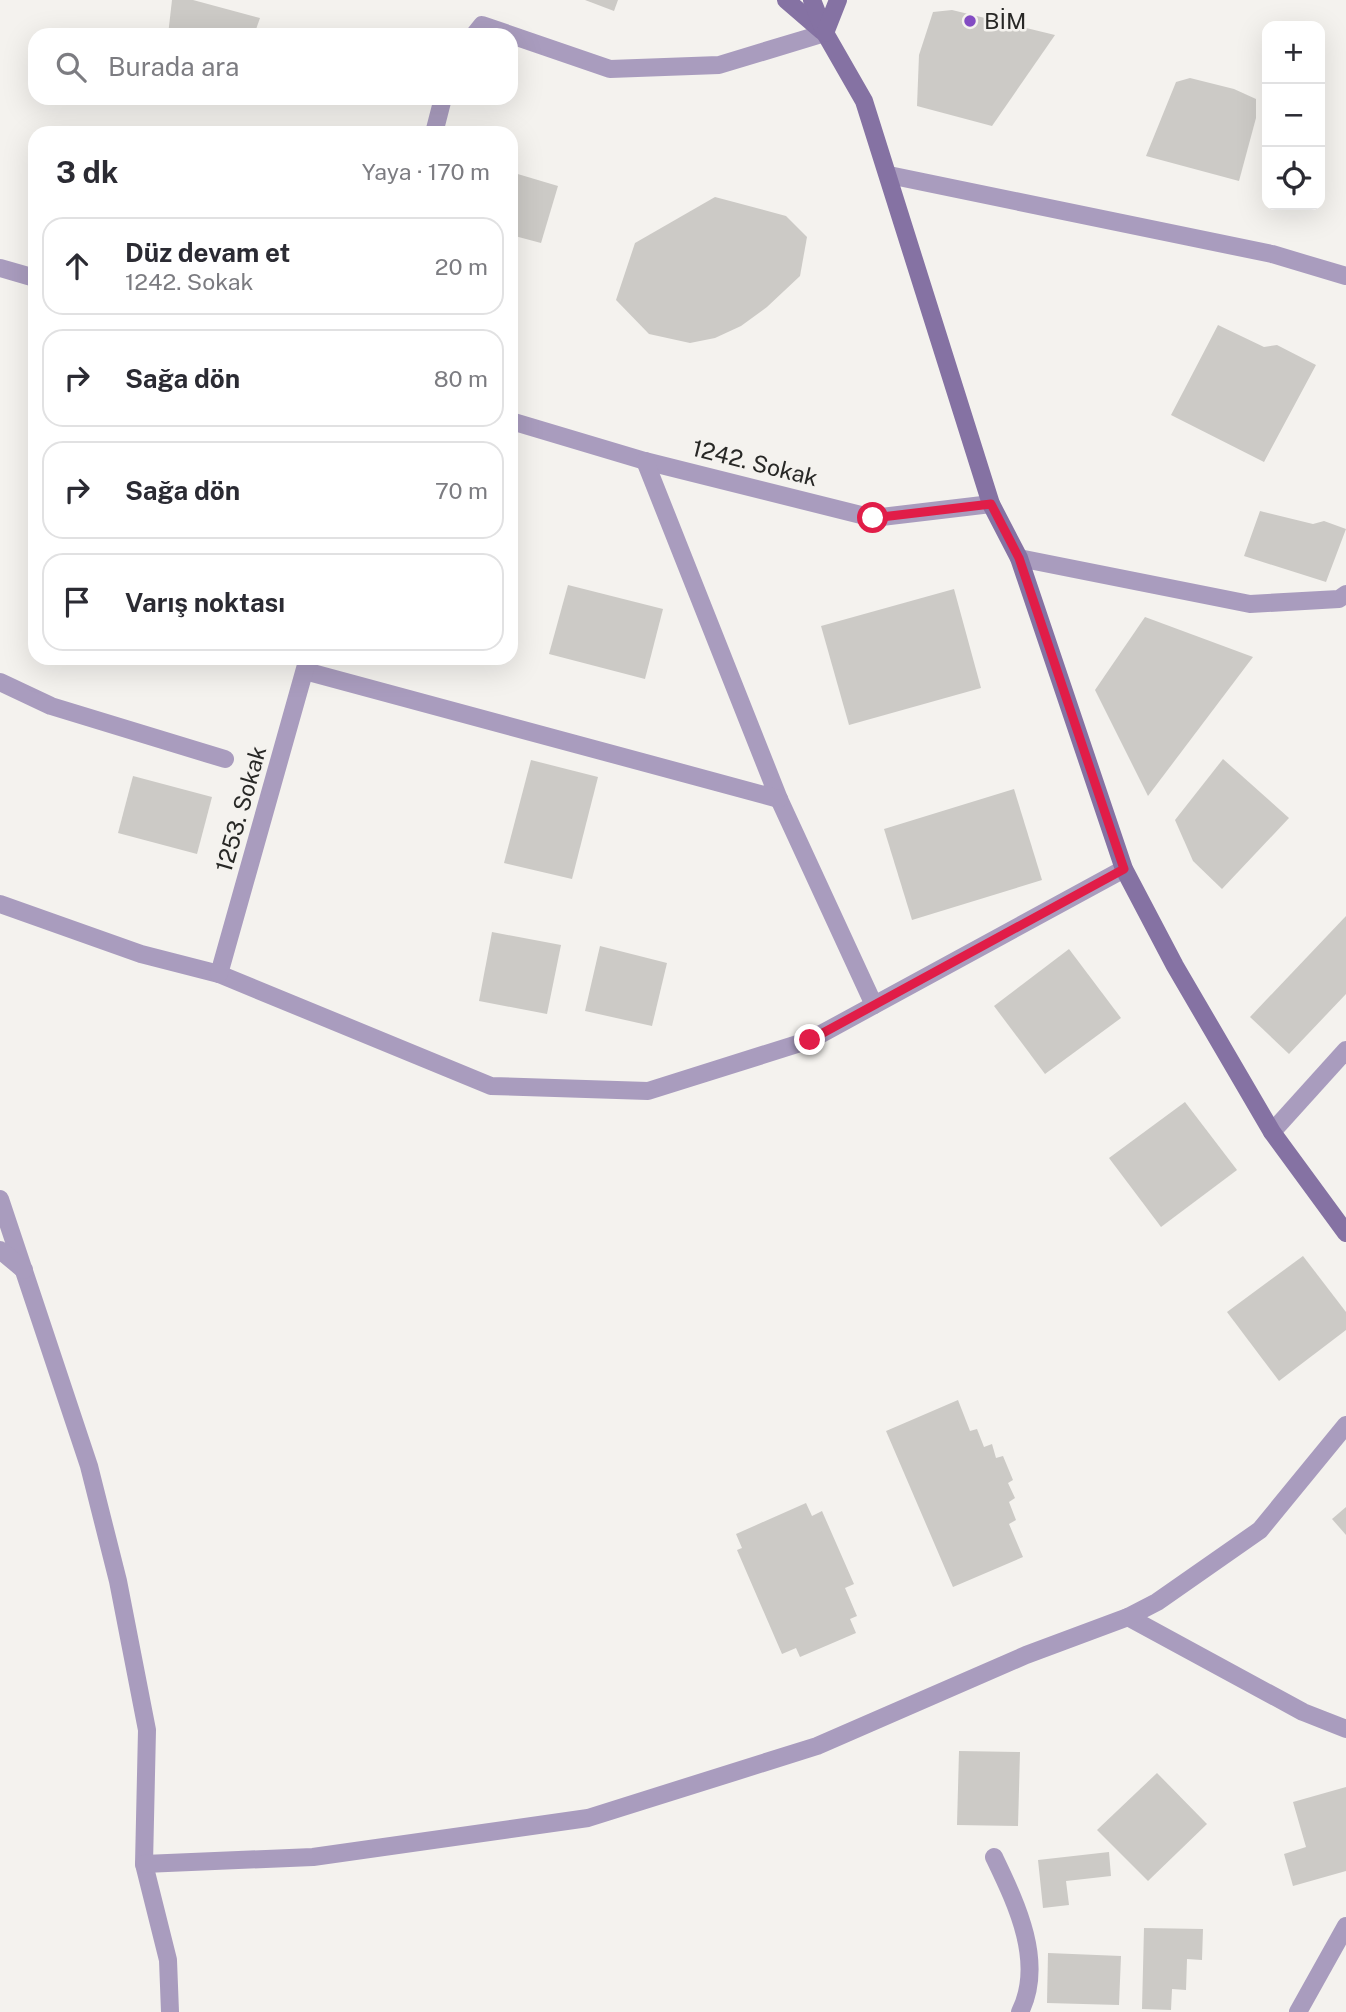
<!DOCTYPE html>
<html lang="tr">
<meta charset="utf-8">
<style>
:root{--surface:#fff;--page:#f2f2f3;--text:#2b2b33;--muted:#7c7c81;--line:#e1e1e2}
body{margin:0;font-family:"Public Sans",sans-serif;background:var(--page);color:var(--text)}
.controls{position:absolute;right:21px;top:21px;display:grid;overflow:hidden;border-radius:14px;box-shadow:0 7px 28px #0002}
.controls button{width:63px;height:63px;display:grid;place-items:center;padding:0;border:0;border-bottom:2px solid var(--line);background:var(--surface);color:var(--text);font:35px sans-serif}
.stop{position:absolute;width:21px;height:21px;margin:-16px;border:5px solid #e11d48;border-radius:50%;background:#fff}
.stop.end{background:#e11d48;border-color:#fff;box-shadow:0 2px 7px #0008}
.list{margin:0;padding:0;list-style:none}
h2{display:flex;justify-content:space-between;align-items:center;height:91px;margin:0;padding:0 28px;font-size:30px}
h2 small{font-size:23px;font-weight:400;color:var(--muted)}
.list li{display:grid;grid-template-columns:46px 1fr auto;gap:21px;align-items:center;box-sizing:border-box;height:98px;margin:0 14px 14px;padding:0 14px;border:2px solid var(--line);border-radius:21px}
.list b{display:block;font-size:26px;white-space:nowrap}
.list p{margin:0;font-size:23px;white-space:nowrap;color:var(--muted)}
.list em{font-size:23px;font-style:normal;color:var(--muted)}
.icon{flex:none;width:38px;height:38px;fill:none;stroke:currentColor;stroke-width:2;stroke-linecap:round;stroke-linejoin:round}
.map{position:relative;flex:none;width:1346px;height:2012px;overflow:hidden}
.search{position:absolute;background:var(--surface);box-shadow:0 7px 28px #0002;left:28px;top:28px;width:490px;height:77px;display:flex;align-items:center;gap:18px;box-sizing:border-box;padding:0 24px;border-radius:21px;color:var(--muted);font-size:26px}
.panel{position:absolute;background:var(--surface);box-shadow:0 7px 28px #0002;left:28px;top:126px;width:490px;height:539px;border-radius:21px}
.map>svg:first-child{display:block}
.building{fill:#cccac6}
.lines{fill:none;stroke-linecap:round;stroke-linejoin:round}
.service{stroke:#a99cbe;stroke-width:18}
.minor{stroke:#a99cbe;stroke-width:18}
.secondary{stroke:#8572a3;stroke-width:18}
.route{stroke:#e11d48;stroke-width:9}
.poi-dot{fill:#834cc3;stroke:#f4f2ee;stroke-width:2.5}
.labels{text-anchor:middle;stroke-width:5;stroke-linejoin:round;paint-order:stroke}
.poi-label{font-size:23px;fill:#282826;stroke:#f4f2ee;text-anchor:start}
.street-label{font-size:23px;fill:#282826;stroke:#f4f2ee}
</style>
<div class="map">
<svg width="1346" height="2012" viewBox="0 0 1346 2012">
<rect width="100%" height="100%" fill="#f4f2ee"/>
<!-- building -->
<g class="building">
<polygon points="172,0 193,0 260,18 254,35 168,35"/>
<polygon points="585,0 618,0 614,11"/>
<polygon points="952,10 1055,35 992,126 917,106 919,55 933,12"/>
<polygon points="1190,78 1234,89 1256,99 1256,118 1239,181 1146,156 1176,82"/>
<polygon points="511,172 558,186 541,243 511,235"/>
<polygon points="715,197 786,216 807,237 800,276 767,307 741,326 715,338 690,343 649,334 616,300 635,243"/>
<polygon points="1218,325 1264,347 1277,345 1316,365 1264,462 1171,415"/>
<polygon points="34,437 35,437 35,461 28,459"/>
<polygon points="1260,511 1313,524 1324,521 1346,529 1326,582 1244,556"/>
<polygon points="568,585 663,609 645,679 549,654"/>
<polygon points="954,589 981,688 849,725 821,626"/>
<polygon points="1145,617 1253,657 1148,796 1095,690"/>
<polygon points="1223,759 1289,818 1222,889 1193,861 1175,820"/>
<polygon points="531,760 598,777 572,879 504,863"/>
<polygon points="133,776 212,797 197,854 118,833"/>
<polygon points="1014,789 1042,880 912,920 884,829"/>
<polygon points="1346,916 1346,994 1289,1054 1250,1017"/>
<polygon points="492,932 561,945 547,1014 479,1001"/>
<polygon points="600,946 667,963 652,1026 585,1011"/>
<polygon points="1069,949 1121,1018 1045,1074 994,1006"/>
<polygon points="1185,1102 1237,1170 1161,1227 1109,1158"/>
<polygon points="1303,1256 1346,1312 1346,1330 1279,1381 1227,1312"/>
<polygon points="958,1400 970,1431 977,1429 984,1447 992,1444 996,1458 1003,1456 1013,1480 1008,1483 1015,1498 1009,1502 1016,1520 1009,1524 1023,1557 953,1587 886,1431"/>
<polygon points="806,1503 812,1516 822,1511 854,1584 845,1588 857,1616 850,1619 856,1633 800,1657 796,1648 782,1654 737,1550 742,1548 736,1534"/>
<polygon points="1346,1507 1346,1535 1332,1519"/>
<polygon points="959,1751 1020,1752 1018,1826 957,1825"/>
<polygon points="1157,1773 1207,1824 1148,1881 1097,1830"/>
<polygon points="1346,1787 1346,1871 1293,1886 1284,1854 1306,1847 1293,1802"/>
<polygon points="1109,1852 1111,1876 1066,1881 1069,1905 1043,1908 1038,1860"/>
<polygon points="1144,1928 1203,1929 1202,1960 1187,1959 1186,1990 1172,1989 1171,2010 1142,2009"/>
<polygon points="1048,1953 1121,1956 1119,2005 1047,2003"/>
</g>
<g class="lines">
<!-- service -->
<polyline class="service" points="0,682 51,706 225,759"/>
<!-- minor -->
<g class="minor">
<polyline points="474,35 482,25 610,69 719,65 825,33"/>
<polyline points="434,133 443,98"/>
<polyline points="889,175 1272,254 1346,276"/>
<polyline points="0,268 35,278"/>
<polyline points="511,421 645,461 873,518 991,504"/>
<polyline points="645,461 779,799 874,1005"/>
<polyline points="1019,558 1250,604 1339,599 1346,594"/>
<polyline points="305,671 779,799"/>
<polyline points="0,904 141,954 219,974 491,1086 648,1091 810,1040 1124,869"/>
<polyline points="219,974 308,658"/>
<polyline points="1272,1132 1346,1050"/>
<polyline points="0,1199 89,1466 118,1581 147,1730 144,1864 168,1960 170,2012"/>
<polyline points="0,1250 24,1270"/>
<polyline points="1128,1617 1303,1712 1346,1729"/>
<path d="M994 1857C1016 1903 1045 1962 1020 2012"/>
<polyline points="144,1864 313,1857 588,1818 817,1746 1026,1655 1128,1617 1157,1602 1260,1530 1346,1425"/>
<polyline points="1298,2012 1346,1926"/>
</g>
<!-- secondary -->
<g class="secondary">
<polyline points="786,0 822,31"/>
<polyline points="812,0 825,33 864,101 991,504 1019,558 1124,869 1175,966 1272,1132 1346,1233"/>
<polyline points="825,33 838,0"/>
</g>
</g>
<g class="lines">
<!-- route -->
<polyline class="route" points="810,1040 1124,869 1019,558 991,504 873,518"/>
</g>
<!-- markers -->
<circle class="poi-dot" cx="970" cy="21" r="7"/>
<g class="labels">
<!-- poi labels -->
<g class="poi-label">
<text x="984" y="29">BİM</text>
</g>
<!-- street labels -->
<g class="street-label">
<text transform="translate(755 463) rotate(14)" y="8">1242. Sokak</text>
<text transform="translate(241 809) rotate(-74)" y="8">1253. Sokak</text>
</g>
</g>
</svg>
<div class="controls">
<button>+</button>
<button>−</button>
<button><svg class="icon" aria-label="locate" viewBox="0 0 24 24"><circle cx="12" cy="12" r="6"/><path d="M12 2v4M12 18v4M2 12h4M18 12h4"/></svg></button>
</div>
<div class="stop" style="left:873px;top:518px"></div>
<div class="stop end" style="left:810px;top:1040px"></div>
<div class="search"><svg class="icon" aria-label="search" viewBox="0 0 24 24"><circle cx="10" cy="10" r="6"/><path d="M15 15l6 6"/></svg>Burada ara</div>
<section class="panel">
<h2>3 dk<small>Yaya · 170 m</small></h2>
<ul class="list">
<li><svg class="icon" aria-label="ahead" viewBox="0 0 24 24"><path d="M12 20V5M6 11l6-6 6 6"/></svg><div><b>Düz devam et</b><p>1242. Sokak</p></div><em>20 m</em></li>
<li><svg class="icon" aria-label="right" viewBox="0 0 24 24"><path d="M7 20v-9h11M14 6l5 5-5 5"/></svg><div><b>Sağa dön</b></div><em>80 m</em></li>
<li><svg class="icon" aria-label="right" viewBox="0 0 24 24"><path d="M7 20v-9h11M14 6l5 5-5 5"/></svg><div><b>Sağa dön</b></div><em>70 m</em></li>
<li><svg class="icon" aria-label="arrive" viewBox="0 0 24 24"><path d="M6 21V4h12l-3 4 3 4H6"/></svg><div><b>Varış noktası</b></div></li>
</ul>
</section>
</div>
